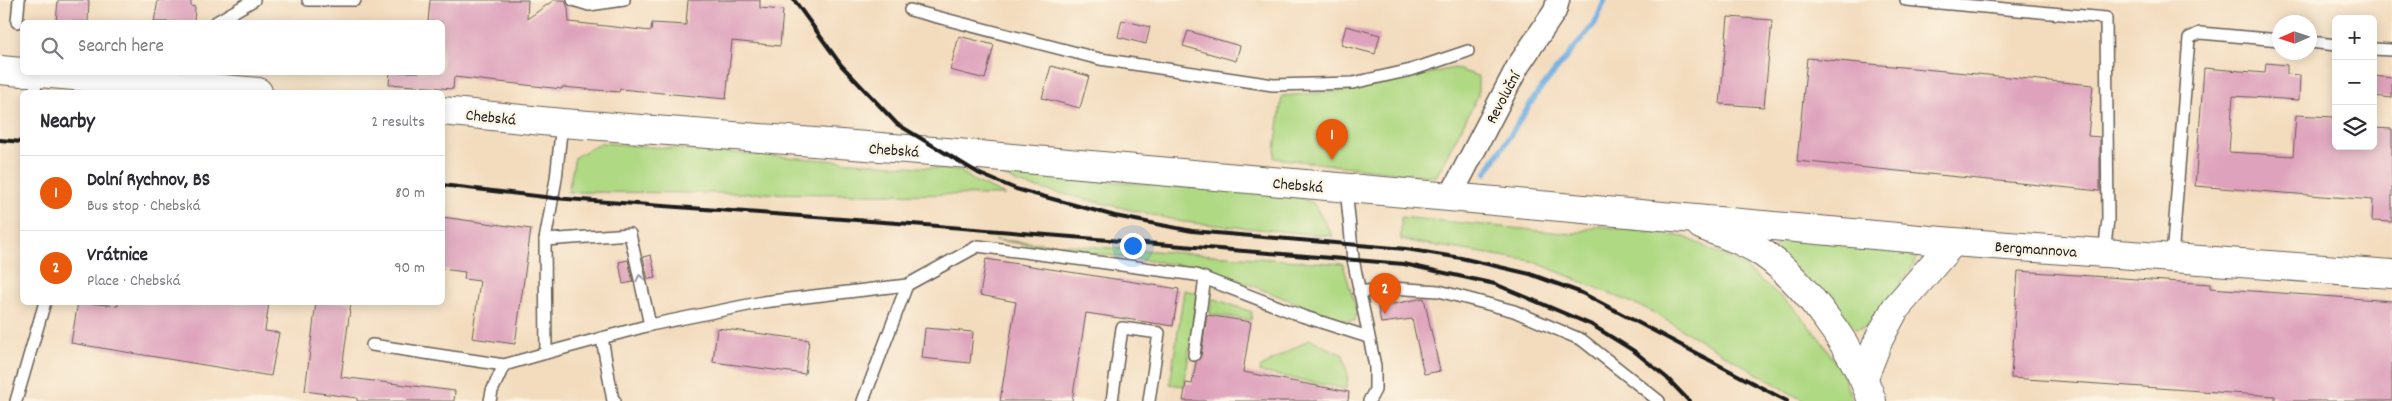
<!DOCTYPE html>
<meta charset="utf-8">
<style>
:root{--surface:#fff;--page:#f2f2f3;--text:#2b2b33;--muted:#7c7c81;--line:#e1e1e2;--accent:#ea580c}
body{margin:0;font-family:Dekko,sans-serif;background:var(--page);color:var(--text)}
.controls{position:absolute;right:15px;top:15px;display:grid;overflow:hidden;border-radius:8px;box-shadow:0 2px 12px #0003}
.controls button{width:45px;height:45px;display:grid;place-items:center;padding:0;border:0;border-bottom:1px solid var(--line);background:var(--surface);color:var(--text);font:25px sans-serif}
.compass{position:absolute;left:2272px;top:15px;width:45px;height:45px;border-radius:50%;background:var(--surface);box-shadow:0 2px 12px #0003;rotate:267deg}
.you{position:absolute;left:1132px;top:245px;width:18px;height:18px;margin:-12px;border:4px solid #fff;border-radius:50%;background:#1a73e8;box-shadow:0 0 0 8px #1a73e833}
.badge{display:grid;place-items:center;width:32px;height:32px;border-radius:50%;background:var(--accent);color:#fff;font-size:16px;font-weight:700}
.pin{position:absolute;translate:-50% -41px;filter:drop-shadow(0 1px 2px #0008)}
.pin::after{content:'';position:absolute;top:26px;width:18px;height:15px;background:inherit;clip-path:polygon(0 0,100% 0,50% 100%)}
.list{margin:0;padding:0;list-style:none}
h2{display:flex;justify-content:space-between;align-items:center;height:65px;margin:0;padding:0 20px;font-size:21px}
h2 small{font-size:16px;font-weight:400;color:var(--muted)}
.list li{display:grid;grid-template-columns:32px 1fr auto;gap:15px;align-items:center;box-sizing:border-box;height:75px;padding:0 20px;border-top:1px solid var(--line)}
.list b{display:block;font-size:19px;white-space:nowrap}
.list p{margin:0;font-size:16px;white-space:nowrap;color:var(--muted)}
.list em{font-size:16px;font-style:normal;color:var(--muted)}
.icon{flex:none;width:28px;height:28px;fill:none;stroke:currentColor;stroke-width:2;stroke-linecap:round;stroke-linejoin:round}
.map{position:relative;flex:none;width:2392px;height:401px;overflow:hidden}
.search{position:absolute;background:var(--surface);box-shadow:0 2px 12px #0003;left:20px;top:20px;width:425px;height:55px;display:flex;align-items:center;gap:12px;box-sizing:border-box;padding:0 18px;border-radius:8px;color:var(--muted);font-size:19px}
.panel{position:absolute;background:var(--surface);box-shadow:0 2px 12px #0003;left:20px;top:90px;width:425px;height:215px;border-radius:8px}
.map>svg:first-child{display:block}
.green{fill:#b0d984;stroke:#667a50}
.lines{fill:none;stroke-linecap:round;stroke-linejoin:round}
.stream{stroke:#6eade1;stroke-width:5.5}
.building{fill:#dea2bc}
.lane-casing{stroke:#675f55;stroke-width:14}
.street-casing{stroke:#675f55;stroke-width:25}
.secondary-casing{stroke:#675f55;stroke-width:30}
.lane{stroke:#fff;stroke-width:11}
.street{stroke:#fff;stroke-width:22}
.secondary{stroke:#fff;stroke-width:28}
.rail{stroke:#1c1c1c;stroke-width:4}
.oneway{stroke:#999}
.labels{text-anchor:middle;stroke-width:5;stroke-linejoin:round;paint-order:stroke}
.street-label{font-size:16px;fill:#1c1c1c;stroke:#fcf5e5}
</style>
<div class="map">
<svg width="2392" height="401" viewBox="0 0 2392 401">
<rect width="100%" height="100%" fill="#fcf5e5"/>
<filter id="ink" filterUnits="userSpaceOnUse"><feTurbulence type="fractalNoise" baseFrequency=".02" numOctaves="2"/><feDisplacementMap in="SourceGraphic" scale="10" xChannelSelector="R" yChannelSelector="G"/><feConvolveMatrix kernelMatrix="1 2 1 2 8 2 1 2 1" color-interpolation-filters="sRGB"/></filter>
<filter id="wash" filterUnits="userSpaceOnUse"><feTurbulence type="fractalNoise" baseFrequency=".0096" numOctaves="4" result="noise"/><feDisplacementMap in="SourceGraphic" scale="20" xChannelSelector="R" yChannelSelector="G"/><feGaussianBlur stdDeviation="1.12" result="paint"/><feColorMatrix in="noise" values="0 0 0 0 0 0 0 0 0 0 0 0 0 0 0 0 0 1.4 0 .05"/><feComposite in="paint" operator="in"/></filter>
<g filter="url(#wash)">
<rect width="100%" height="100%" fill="#f3dcbe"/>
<!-- green -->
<g class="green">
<polygon points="1454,68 1478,76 1478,96 1436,177 1274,158 1282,96 1353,90"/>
<polygon points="601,143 959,170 976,182 1005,195 568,192 575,157"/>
<polygon points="998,173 1294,195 1313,203 1333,236 1183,222 1020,184"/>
<polygon points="1401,217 1572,234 1598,226 1685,237 1741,264 1793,307 1820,339 1842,372 1852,401 1804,401 1647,309 1532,261 1401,240"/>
<polygon points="1785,238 1912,246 1917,259 1875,325 1856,329 1774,248"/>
<polygon points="995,240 1343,264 1357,312 1355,321 1340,320 1210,269"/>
<polygon points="1184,290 1198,293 1184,386 1170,384"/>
<polygon points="1212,298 1252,312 1251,320 1210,314"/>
<polygon points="1310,339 1343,355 1348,376 1346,389 1260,372 1261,367"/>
</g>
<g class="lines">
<!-- stream -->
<polyline class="stream" points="1486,173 1538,92 1595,23 1605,0"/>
</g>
<g id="blocks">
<!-- building -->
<g class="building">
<polygon points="58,0 89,0 88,22 56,22"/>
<polygon points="158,0 191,0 191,6 195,7 194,22 154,22"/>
<polygon points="430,0 528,0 527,19 554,0 565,0 568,8 569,22 651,31 652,23 686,25 688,0 760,0 760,8 783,10 780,46 732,41 726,99 620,89 619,92 562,87 562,89 454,77 453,89 389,84 390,72 442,72 442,22 428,22"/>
<polygon points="1728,17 1772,20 1764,107 1720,104"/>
<polygon points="1122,20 1150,27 1146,44 1118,37"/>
<polygon points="1346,26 1380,35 1375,54 1341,45"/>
<polygon points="1188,31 1240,46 1236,61 1183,46"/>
<polygon points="959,36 994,45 985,79 950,70"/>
<polygon points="1807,58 2093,85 2088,136 2100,137 2100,191 1797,161"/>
<polygon points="2266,63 2287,65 2287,74 2300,75 2299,100 2233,96 2229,152 2293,156 2296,115 2333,117 2336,146 2373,146 2373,128 2392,129 2392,222 2372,221 2373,200 2195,186 2204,68 2265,73"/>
<polygon points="1051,66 1089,76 1080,108 1042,98"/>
<polygon points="2373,76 2392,78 2392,98 2373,96"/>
<polygon points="442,217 531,229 515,344 472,338 480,281 464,279 465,272 442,269"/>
<polygon points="651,255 656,278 648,279 643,257"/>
<polygon points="986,259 1179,289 1173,326 1086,313 1072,401 1000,401 1016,302 980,295"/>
<polygon points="628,260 633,282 623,284 619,262"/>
<polygon points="2018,271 2210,284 2210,288 2392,301 2392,401 2275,401 2275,396 2011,378"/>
<polygon points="1424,298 1440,371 1424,374 1412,319 1381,323 1378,307"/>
<polygon points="78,302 118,306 118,302 269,302 265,331 279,333 271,376 71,343"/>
<polygon points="316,302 351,302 341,377 455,391 454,401 357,401 357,398 305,391"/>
<polygon points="1207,315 1251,322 1243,372 1349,392 1348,401 1183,401 1186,383 1192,384 1196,362 1201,356"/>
<polygon points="717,328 809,340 805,374 713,362"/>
<polygon points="925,328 973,332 970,363 922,358"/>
</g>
</g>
</g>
<g filter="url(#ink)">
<use href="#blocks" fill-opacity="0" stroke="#675f55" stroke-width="1"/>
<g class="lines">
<defs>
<g id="lane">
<polyline points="308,0 355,0"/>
<polyline points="573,0 589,5 624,0"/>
<polyline points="1906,0 2106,18 2108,220 2104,253"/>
<polyline points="910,10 1100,59 1273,85 1353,83 1411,70 1468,51"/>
<polyline points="17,22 19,0"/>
<polyline points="216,22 254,0"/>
<polyline points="2310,42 2336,45"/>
<polyline points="2373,49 2392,50"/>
<polyline points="35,92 37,73"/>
<polyline points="1346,188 1353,259 1375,366 1375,390 1369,401"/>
<polyline points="545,240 630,234 650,325"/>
<polyline points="2172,258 2189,38 2200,33 2280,40"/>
<polyline points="1359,292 1390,288 1439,291 1514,311 1582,340 1659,401"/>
<polyline points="602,338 613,401 615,401"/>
<polyline points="372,345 504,365 546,353 545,240 556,179 562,123"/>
<polyline points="546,353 650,325 763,302 907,285 978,246 1196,275 1302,316 1368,337"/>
<polyline points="1194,355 1205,278"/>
<polyline points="16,401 45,302"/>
<polyline points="490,401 492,391 504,365"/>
<polyline points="863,401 907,285"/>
<polyline points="1112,401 1122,328 1159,333 1149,401"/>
</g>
<polyline id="street" points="1450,197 1518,66 1555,11 1558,0"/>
<g id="secondary">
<polyline points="0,70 22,72"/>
<polyline points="28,72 258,92"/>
<polyline points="442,111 562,123 946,152 1953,242 2392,274"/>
<path d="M1701 225C1721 234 1746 241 1764 254 1805 282 1857 354 1872 401"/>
<polyline points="1864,377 1879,339 1895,309 1953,242"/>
</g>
</defs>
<!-- lane casing -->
<use href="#lane" class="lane-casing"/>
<!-- street casing -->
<use href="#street" class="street-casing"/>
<!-- secondary casing -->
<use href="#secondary" class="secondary-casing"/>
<!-- lane -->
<use href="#lane" class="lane"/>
<!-- street -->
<use href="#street" class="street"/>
<!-- secondary -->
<use href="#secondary" class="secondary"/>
<!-- rail -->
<g class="rail">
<polyline points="794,0 841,65 897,124 980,174 1016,189 1115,216 1192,231 1406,249 1461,258 1530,274 1582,293 1787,401"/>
<polyline points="0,140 22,142"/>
<polyline points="442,185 553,198 925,225 1404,264 1495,284 1592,325 1634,351 1667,378 1689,401"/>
</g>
</g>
<!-- one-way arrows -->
<defs><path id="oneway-chevron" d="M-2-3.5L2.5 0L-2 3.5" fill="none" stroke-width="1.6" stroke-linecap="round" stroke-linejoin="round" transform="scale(1.25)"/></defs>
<use class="oneway" href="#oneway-chevron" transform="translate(640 278) rotate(-102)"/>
</g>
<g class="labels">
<!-- street labels -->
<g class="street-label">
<text transform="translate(1502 97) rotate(-62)" y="6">Revoluční</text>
<text transform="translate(491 116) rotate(6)" y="6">Chebská</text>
<text transform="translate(894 149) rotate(4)" y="6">Chebská</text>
<text transform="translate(1298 184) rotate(5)" y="6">Chebská</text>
<text transform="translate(2036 248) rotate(4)" y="6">Bergmannova</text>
</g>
</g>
</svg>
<div class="controls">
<button>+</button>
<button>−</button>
<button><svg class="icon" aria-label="layers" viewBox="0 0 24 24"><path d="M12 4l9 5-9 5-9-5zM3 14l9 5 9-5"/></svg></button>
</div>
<svg class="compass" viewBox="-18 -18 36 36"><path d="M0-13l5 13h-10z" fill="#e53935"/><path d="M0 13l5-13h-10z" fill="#7c7c81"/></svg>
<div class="you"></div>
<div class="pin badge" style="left:1332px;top:160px">1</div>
<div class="pin badge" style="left:1385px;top:314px">2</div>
<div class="search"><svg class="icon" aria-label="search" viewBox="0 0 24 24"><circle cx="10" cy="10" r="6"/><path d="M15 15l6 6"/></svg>Search here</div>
<section class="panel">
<h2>Nearby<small>2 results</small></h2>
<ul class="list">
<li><span class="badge">1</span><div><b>Dolní Rychnov, BS</b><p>Bus stop · Chebská</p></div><em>80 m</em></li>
<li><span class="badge">2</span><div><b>Vrátnice</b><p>Place · Chebská</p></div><em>90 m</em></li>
</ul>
</section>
</div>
